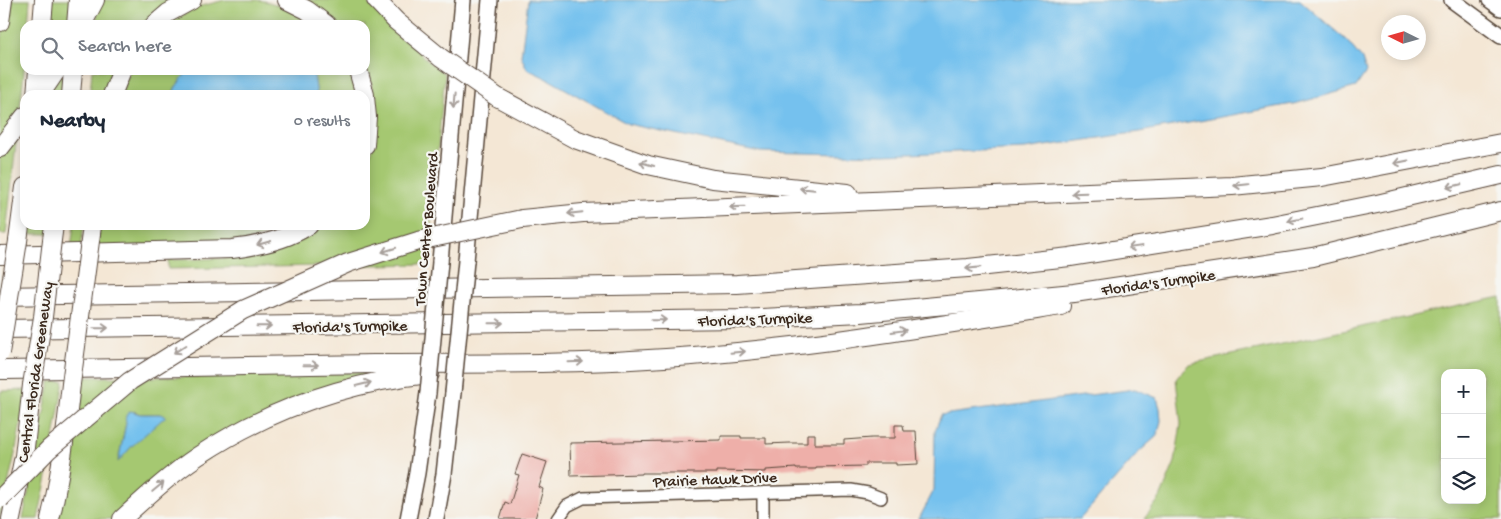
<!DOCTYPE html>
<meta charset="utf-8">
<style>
:root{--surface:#fff;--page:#f6f6f7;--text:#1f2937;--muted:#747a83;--line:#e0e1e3}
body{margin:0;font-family:"Gochi Hand",sans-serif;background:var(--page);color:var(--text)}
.controls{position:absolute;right:15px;bottom:15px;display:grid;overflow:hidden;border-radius:10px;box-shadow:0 2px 12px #0003}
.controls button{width:45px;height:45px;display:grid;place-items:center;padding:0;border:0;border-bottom:1px solid var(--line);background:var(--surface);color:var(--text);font:25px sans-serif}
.compass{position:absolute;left:1381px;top:15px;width:45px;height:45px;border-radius:50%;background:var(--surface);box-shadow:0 2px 12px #0003;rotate:275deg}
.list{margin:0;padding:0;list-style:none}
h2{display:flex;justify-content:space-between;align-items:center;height:65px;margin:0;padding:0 20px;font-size:21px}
h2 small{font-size:16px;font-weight:400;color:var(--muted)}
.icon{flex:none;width:28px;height:28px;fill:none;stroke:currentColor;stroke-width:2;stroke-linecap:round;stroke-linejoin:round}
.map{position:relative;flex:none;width:1501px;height:519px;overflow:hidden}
.search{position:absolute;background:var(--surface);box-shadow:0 2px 12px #0003;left:20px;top:20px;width:350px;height:55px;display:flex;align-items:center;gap:12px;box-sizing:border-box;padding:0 18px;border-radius:15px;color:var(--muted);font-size:19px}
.panel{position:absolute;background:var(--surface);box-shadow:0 2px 12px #0003;left:20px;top:90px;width:350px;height:140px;border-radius:15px}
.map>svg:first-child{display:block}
.green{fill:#a5c871;stroke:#707948;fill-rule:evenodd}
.water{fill:#74c1ee;stroke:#587686}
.building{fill:#eeafa9}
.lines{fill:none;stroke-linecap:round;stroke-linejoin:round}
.minor-casing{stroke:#574639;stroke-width:14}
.major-casing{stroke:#574639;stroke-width:18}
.highway-casing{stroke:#574639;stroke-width:20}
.minor{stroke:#fff;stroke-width:11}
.major{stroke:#fff;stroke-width:15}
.highway{stroke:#fff;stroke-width:18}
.major-bridge-casing{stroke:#574639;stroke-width:18;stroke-linecap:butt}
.highway-bridge-casing{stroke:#574639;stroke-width:20;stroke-linecap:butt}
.major-bridge{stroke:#fff;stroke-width:15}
.highway-bridge{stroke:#fff;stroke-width:18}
.oneway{stroke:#a79f9a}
.labels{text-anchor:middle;stroke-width:4.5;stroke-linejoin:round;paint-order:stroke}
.street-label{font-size:16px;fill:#3b2a1e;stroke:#f6f6f2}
</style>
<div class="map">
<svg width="1501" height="519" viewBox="0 0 1501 519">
<rect width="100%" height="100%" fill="#f6f6f2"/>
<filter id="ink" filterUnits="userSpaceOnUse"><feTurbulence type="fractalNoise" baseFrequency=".02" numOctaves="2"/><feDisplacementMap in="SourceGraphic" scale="10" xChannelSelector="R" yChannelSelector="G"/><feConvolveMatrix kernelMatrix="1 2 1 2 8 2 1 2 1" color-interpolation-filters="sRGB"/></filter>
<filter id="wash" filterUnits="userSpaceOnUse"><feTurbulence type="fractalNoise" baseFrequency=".0096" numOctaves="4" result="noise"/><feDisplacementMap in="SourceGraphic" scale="20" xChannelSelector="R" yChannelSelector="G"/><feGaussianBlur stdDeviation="1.12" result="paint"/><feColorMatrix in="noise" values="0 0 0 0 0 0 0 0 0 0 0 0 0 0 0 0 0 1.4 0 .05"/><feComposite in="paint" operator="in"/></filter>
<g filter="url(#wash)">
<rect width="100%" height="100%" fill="#f4e7d5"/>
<!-- green -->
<g class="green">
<polygon points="6,0 30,0 28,25 25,25 25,61 23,82 6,234 0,234 0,57"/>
<polygon points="51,0 78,0 75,25 49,25"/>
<polygon points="98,0 175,0 157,12 142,25 96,25"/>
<path d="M225 0C236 0 247 0 257 0 279 2 297 14 315 25H165L197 7Z"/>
<polygon points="304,0 365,0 428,61 445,74 427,264 168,269 168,260 228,258 255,253 300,239 318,230 323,225 365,225 365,172 370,157 375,131 375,108 371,81 365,65 365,25 338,25 328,15"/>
<polygon points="46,70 70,70 67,95 44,95"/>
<polygon points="92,70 112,70 104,95 90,95"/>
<polygon points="130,70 188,70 175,88 173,95 121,95"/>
<polygon points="309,70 349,70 355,84 357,95 317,95 314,75"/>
<polygon points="28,225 53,225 52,234 27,234"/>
<polygon points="74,225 84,225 81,247 71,248"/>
<polygon points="100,225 294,225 248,241 97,247"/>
<path d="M1501 297V519H1144L1160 498 1175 462 1181 424 1176 379 1189 364ZM1445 373H1482V500H1445Z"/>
<path d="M382 371V375L332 387 123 507 111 519H55L79 377H206L237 375ZM134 411 140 414H161L118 461 126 423Z"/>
<polygon points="64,381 48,472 38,519 23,519 50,382"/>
<polygon points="27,390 15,454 0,519 0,399 1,391"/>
</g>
<!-- water -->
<g class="water">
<polygon points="528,0 1300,0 1347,41 1362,59 1366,72 1356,87 1298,103 1139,132 1025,149 884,155 760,152 628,124 546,78 527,69 521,56"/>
<polygon points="188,70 309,70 314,75 317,95 173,95 175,88"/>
<polygon points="1135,389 1157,398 1160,408 1161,421 1157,436 1140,451 1080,519 919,519 934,490 935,431 941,415"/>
<path d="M131 411 140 414H161L166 416 132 446 118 462 126 423C125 417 125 415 131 411Z"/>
</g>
<g id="blocks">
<!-- building -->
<g class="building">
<polygon points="895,425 903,425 904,431 916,431 918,464 896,465 896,463 866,463 866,466 816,467 816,469 796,469 796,468 766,470 766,472 717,471 717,473 642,473 642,474 571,476 570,443 721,440 721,436 741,436 741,438 766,438 766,444 790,443 807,443 807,434 815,434 815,444 844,444 844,440 872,438 895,438"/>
<polygon points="522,454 547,462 539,487 543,489 535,519 500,519 505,502 510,504 519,475 515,474"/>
</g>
</g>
</g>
<g filter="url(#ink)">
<use href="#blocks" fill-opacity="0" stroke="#574639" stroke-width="1"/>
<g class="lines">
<defs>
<g id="minor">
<polyline points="763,493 763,519"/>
<polyline points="558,519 567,506 583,498 851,490 868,493 881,498"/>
</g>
<g id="major">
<polyline points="1452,0 1501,36"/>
<polyline points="1490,0 1501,8"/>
<polyline points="466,261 490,0"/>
<polyline points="440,262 463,0"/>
<polyline points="408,519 417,473 428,393"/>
<polyline points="436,519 444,474 453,393"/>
</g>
<g id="highway">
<polyline points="287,0 307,10 327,25"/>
<polyline points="376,0 396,21 441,58"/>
<polyline points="0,22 3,0"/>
<polyline points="42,25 44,0"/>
<polyline points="76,25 78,0"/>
<polyline points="82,25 95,0"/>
<polyline points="154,25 168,13 192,0"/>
<polyline points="358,70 365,95"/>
<polyline points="36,95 38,70"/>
<polyline points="40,95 57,70"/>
<polyline points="71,95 73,70"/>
<polyline points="112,95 122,70"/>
<polyline points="365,97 367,117 365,145"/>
<polyline points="497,97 575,139 648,165 713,179 848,193"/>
<polyline points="0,148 25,116"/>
<polyline points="522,219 583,213 1232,186 1322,177 1501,143"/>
<polyline points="52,240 54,225"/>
<polyline points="18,241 25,187"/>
<path d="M0 255 232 249C258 246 286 240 309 225"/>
<polyline points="0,296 737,284 968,268 1070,257 1272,225 1377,204 1501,175"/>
<polyline points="0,329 740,319 861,313 1074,293 1313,257 1501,211"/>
<path d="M0 370C125 368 250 365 374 364 460 363 546 365 631 360 775 353 918 329 1061 306"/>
<polyline points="11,519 24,456 32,385"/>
<path d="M50 519C61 475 66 429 71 384"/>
<path d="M122 519C146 497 171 474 198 456 268 410 347 382 430 374"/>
</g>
</defs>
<!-- minor casing -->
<use href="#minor" class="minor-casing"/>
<!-- major casing -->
<use href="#major" class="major-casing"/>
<!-- highway casing -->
<use href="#highway" class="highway-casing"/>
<!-- minor -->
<use href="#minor" class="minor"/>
<!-- major -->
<use href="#major" class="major"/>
<!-- highway -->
<use href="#highway" class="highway"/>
<defs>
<g id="major-bridge">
<polyline points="428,393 440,262"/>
<polyline points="453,393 466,261"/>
</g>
<g id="highway-bridge">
<polyline points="441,58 497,97"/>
<polyline points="0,353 18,241"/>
<polyline points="71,384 92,226"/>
<polyline points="32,385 43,317 52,240"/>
<polyline points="0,499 49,449 130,381 243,310 348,263 418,241 522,219"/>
</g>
</defs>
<!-- major-bridge casing -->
<use href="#major-bridge" class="major-bridge-casing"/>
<!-- highway-bridge casing -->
<use href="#highway-bridge" class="highway-bridge-casing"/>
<!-- major-bridge -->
<use href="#major-bridge" class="major-bridge"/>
<!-- highway-bridge -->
<use href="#highway-bridge" class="highway-bridge"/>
</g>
<!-- one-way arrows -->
<defs><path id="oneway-shaft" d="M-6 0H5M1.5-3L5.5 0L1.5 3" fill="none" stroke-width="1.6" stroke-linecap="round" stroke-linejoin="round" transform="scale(1.25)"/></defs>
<g class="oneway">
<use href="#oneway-shaft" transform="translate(454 101) rotate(95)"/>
<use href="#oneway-shaft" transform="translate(1401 162) rotate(169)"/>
<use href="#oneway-shaft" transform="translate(647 164) rotate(-164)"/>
<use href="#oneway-shaft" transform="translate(1241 185) rotate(174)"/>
<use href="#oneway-shaft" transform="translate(1454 186) rotate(167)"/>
<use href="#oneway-shaft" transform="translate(807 189) rotate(-174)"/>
<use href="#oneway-shaft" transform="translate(1079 193) rotate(178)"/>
<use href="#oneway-shaft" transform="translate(737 207) rotate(178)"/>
<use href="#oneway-shaft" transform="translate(575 213) rotate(174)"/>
<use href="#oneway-shaft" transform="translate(1295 220) rotate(169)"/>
<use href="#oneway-shaft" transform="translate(264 243) rotate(164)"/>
<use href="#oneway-shaft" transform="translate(1135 247) rotate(172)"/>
<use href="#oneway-shaft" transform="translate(389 250) rotate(163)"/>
<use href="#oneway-shaft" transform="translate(973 268) rotate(174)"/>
<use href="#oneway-shaft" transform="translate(659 320) rotate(-1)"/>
<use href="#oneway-shaft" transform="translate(496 323) rotate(-1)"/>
<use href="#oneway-shaft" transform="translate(264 326) rotate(-1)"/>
<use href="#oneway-shaft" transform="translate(101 328) rotate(-1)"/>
<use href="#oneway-shaft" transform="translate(899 331) rotate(-8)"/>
<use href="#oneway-shaft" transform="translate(180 349) rotate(148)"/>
<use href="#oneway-shaft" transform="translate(738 352) rotate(-5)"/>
<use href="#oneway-shaft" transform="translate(576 362) rotate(-2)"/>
<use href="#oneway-shaft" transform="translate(311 365) rotate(-1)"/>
<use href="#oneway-shaft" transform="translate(364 384) rotate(-13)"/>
<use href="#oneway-shaft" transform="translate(158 487) rotate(-40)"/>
</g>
</g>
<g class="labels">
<!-- street labels -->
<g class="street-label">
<text transform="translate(425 229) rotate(-85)" y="6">Town Center Boulevard</text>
<text transform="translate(1158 281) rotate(-8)" y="6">Florida's Turnpike</text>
<text transform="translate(755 318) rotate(-2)" y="6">Florida's Turnpike</text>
<text transform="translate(350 325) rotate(-1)" y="6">Florida's Turnpike</text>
<text transform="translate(34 372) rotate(-82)" y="6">Central Florida GreeneWay</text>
<text transform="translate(715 478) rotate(-2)" y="6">Prairie Hawk Drive</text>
</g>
</g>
</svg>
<div class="controls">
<button>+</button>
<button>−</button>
<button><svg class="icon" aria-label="layers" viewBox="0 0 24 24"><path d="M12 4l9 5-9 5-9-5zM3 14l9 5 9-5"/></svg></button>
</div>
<svg class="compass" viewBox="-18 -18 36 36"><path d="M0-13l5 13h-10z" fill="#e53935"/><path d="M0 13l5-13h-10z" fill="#747a83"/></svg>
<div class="search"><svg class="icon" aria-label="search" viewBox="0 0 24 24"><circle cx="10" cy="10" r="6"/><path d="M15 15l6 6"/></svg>Search here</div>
<section class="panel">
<h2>Nearby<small>0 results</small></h2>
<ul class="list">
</ul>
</section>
</div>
